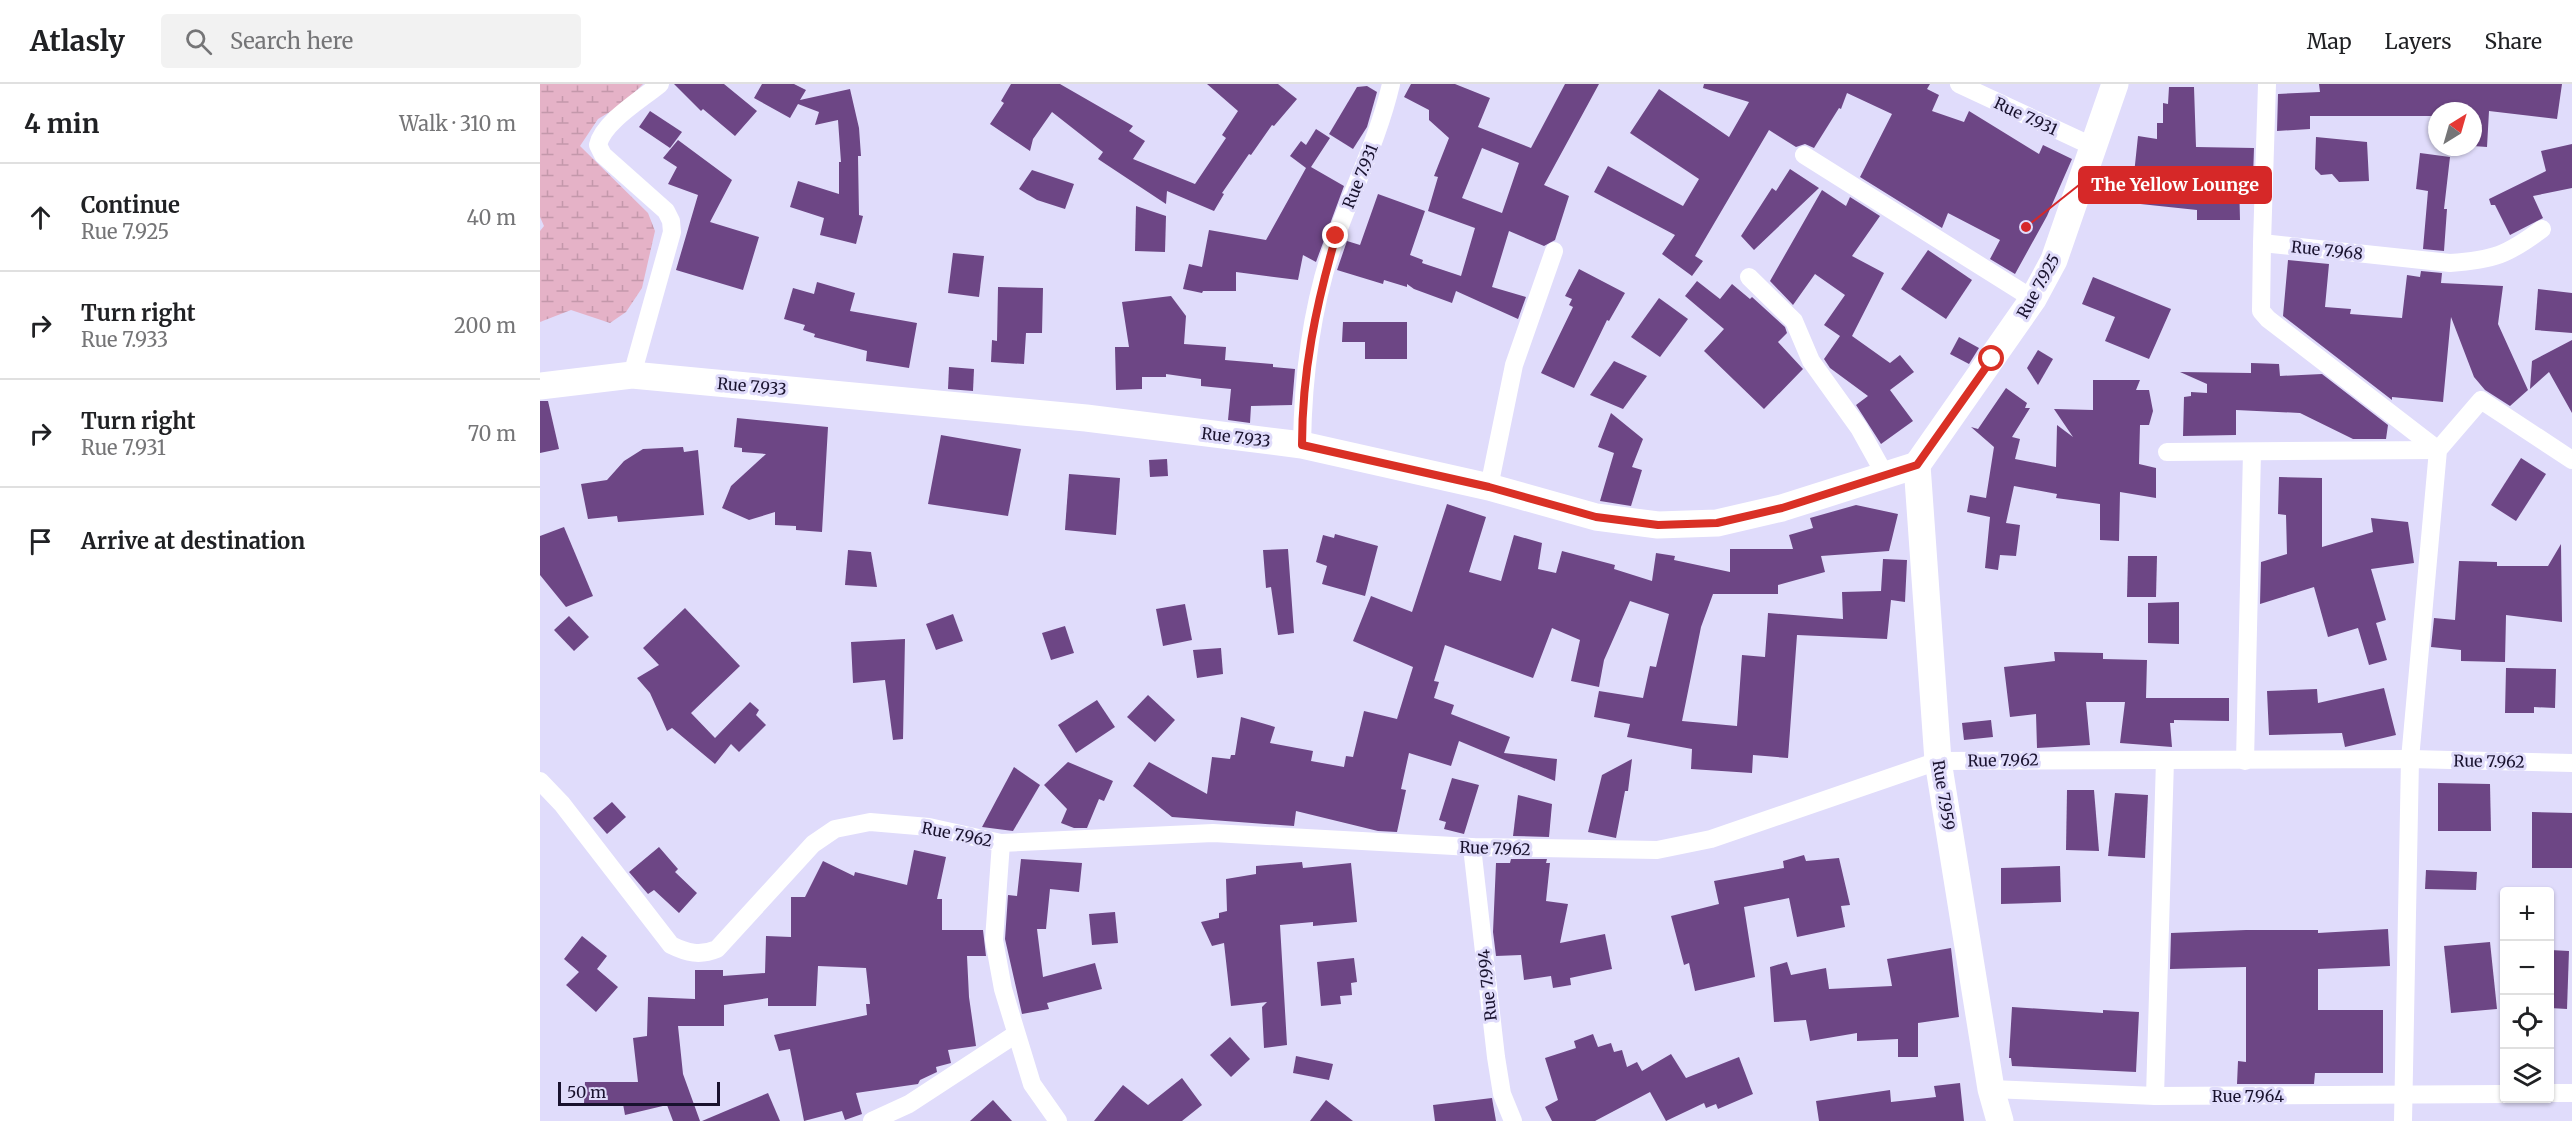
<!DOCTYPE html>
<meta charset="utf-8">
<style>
:root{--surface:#fff;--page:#f2f2f2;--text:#202124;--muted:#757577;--line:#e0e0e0}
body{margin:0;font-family:Merriweather,serif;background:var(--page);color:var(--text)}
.controls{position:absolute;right:18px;bottom:18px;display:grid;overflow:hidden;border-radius:6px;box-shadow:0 2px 4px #0004}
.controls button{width:54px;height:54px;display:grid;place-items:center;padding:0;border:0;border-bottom:2px solid var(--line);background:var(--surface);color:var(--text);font:30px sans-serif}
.compass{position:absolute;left:1888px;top:18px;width:54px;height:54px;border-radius:50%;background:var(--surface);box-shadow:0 2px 4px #0004;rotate:37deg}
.scale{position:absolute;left:18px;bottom:15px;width:162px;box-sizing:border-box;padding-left:6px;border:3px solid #19122e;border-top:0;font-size:16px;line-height:21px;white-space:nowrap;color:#19122e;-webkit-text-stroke:4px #e0dcfb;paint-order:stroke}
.stop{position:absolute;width:18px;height:18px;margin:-14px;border:4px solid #d93025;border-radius:50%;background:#fff}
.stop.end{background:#d93025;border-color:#fff;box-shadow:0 2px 6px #0008}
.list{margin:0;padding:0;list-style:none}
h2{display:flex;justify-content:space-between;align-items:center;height:78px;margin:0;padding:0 24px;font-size:26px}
h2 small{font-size:20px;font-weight:400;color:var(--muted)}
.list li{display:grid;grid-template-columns:39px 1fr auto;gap:18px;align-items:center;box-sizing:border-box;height:108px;padding:0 24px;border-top:2px solid var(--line)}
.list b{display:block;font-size:22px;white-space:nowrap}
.list p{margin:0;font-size:20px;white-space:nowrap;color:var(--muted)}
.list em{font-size:20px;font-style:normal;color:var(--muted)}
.icon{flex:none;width:33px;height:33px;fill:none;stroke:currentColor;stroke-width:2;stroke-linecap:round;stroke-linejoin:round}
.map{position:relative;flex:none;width:2032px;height:1037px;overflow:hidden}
header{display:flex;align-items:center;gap:36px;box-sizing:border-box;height:84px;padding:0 30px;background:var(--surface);border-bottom:2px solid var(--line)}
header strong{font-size:28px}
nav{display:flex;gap:33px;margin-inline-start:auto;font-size:21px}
.search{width:420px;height:54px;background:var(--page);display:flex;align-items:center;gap:15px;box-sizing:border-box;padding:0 21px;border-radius:6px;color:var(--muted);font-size:22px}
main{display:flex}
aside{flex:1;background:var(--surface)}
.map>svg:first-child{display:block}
.wetland{fill:url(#wetland-marsh)}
.building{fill:#6d4685;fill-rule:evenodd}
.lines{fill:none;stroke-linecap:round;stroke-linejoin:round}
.street{stroke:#fff;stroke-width:18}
.secondary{stroke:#fff;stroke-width:27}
.route{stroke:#d93025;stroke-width:8}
.labels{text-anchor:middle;stroke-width:6;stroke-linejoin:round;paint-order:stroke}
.street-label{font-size:16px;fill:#19122e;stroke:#e0dcfb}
.leader{fill:none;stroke:#d62828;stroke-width:2}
.callout-dot{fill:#d62828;stroke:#e0dcfb;stroke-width:2}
.callout{fill:#d62828;stroke:#d62828;stroke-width:2}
.callout-label{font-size:18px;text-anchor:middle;font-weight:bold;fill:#fff}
</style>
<header>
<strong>Atlasly</strong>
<div class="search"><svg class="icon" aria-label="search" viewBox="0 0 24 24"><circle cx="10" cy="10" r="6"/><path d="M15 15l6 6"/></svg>Search here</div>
<nav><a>Map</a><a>Layers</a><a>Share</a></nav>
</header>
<main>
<aside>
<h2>4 min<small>Walk · 310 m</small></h2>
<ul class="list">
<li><svg class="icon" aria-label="ahead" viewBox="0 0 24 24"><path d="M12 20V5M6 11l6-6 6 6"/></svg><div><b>Continue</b><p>Rue 7.925</p></div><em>40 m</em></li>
<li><svg class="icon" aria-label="right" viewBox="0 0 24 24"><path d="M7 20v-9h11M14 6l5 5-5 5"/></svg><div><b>Turn right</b><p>Rue 7.933</p></div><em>200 m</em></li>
<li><svg class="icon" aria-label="right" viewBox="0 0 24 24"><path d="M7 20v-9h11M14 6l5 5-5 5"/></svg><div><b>Turn right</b><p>Rue 7.931</p></div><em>70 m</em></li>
<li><svg class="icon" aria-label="arrive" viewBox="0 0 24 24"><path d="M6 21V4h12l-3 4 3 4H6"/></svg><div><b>Arrive at destination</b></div></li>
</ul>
</aside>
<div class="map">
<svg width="2032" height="1037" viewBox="0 0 2032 1037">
<defs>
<pattern id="wetland-marsh" width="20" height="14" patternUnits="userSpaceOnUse" patternTransform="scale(1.5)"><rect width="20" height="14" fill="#e5b2c7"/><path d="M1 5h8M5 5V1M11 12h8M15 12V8" fill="none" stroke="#c498ab"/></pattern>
</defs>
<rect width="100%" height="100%" fill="#e0dcfb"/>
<!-- wetland -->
<polygon class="wetland" points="0,0 103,0 83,20 58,35 40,62 108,129 115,147 102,204 86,228 70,239 31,226 0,238 0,147 4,142 0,133"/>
<!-- building -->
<g class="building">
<polygon points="134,0 184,0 217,27 195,52 163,25 161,27"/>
<polygon points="222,0 254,0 266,6 260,16 310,5 319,44 321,72 318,72 319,131 323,132 316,160 280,151 284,134 250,123 258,97 299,110 299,78 301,78 298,36 275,41 279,28 258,20 250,34 214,14"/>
<polygon points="471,0 520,0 593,42 589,47 605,57 593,75 655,100 686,54 682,51 698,27 667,0 738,0 757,15 734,42 732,41 711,71 709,70 682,109 684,110 674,127 627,107 626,120 558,75 563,68 512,28 493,55 490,67 450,40 464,19 461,17"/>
<path d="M871 0H915L950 14 938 43 991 64 1025 0H1059L1004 101 1029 112 1015 156 1004 162 969 147 952 203 986 213 978 235 916 207 912 219 874 205 867 200V203L844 196 843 200 797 186 807 157 820 161 838 110 885 127 870 171 883 176 882 179 921 192 935 144 888 127 898 93 894 92 909 54 889 36V26L864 13ZM942 64 979 79 962 129 922 114Z"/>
<polygon points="1164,0 1390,0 1387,5 1399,11 1392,27 1424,38 1429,27 1499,70 1503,61 1532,75 1507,132 1475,190 1450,175 1460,156 1408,129 1402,144 1320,93 1352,30 1307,9 1301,25 1299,24 1274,64 1265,60 1256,63 1229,46 1155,172 1163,177 1152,192 1122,170 1135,151 1054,108 1068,82 1143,122 1159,95 1090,49 1119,5 1189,53 1209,18 1163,4"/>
<polygon points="1779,0 2022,0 2017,35 1949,27 1947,63 1933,62 1933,27 1897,27 1897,32 1770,32 1770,45 1737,47 1738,10 1780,8"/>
<polygon points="827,2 837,8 827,43 813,65 789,50 817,3"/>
<polygon points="1629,3 1654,3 1656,63 1714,64 1713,94 1699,94 1700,136 1657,136 1657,126 1591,119 1598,52 1617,55 1617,39 1623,39 1623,19 1628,20"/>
<polygon points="110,27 142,48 130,64 99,43"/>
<polygon points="776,45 790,54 771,83 804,102 776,178 763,171 758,196 696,188 696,207 663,207 662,209 643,205 649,180 662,183 669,146 726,156 766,84 750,72 761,57 766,61"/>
<polygon points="1776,53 1827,58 1829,97 1799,98 1792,90 1781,91 1775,85"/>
<polygon points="138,56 192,96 170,138 219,153 203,206 136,186 158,111 128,100 137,83 123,74"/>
<polygon points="2032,60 2032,104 1993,112 2003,134 1970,151 1955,121 1951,121 1949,115 2006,87 2001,67"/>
<polygon points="1880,69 1910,73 1904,125 1907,125 1904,167 1883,165 1888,107 1876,105"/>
<polygon points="1250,85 1279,104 1214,166 1201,152 1232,104 1236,107"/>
<polygon points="492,86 534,100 525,125 497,116 479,105"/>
<polygon points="1282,106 1306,122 1310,113 1340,132 1312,172 1344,189 1312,252 1350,279 1360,271 1374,288 1350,306 1373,337 1341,360 1316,321 1328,312 1290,284 1284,275 1300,252 1284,241 1305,211 1275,190 1253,221 1230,197"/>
<polygon points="596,122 626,132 625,168 595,167"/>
<polygon points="1388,166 1432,196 1406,235 1361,205"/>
<polygon points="413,169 444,172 439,213 408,209"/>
<polygon points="1748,176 1789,180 1785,223 1811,225 1810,230 1862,234 1867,191 1880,193 1881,187 1902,189 1901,199 1963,202 1958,240 1988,306 1970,322 1945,306 1934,293 1911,233 1903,318 1852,313 1852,316 1743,232"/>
<polygon points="1039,185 1085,209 1069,237 1067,236 1034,304 1001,289 1033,223 1029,221 1032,215 1025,212"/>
<polygon points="1553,193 1631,225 1609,275 1565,257 1575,233 1542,220"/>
<polygon points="1157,197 1180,215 1192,200 1210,215 1212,213 1245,243 1247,249 1238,258 1263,285 1224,325 1164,267 1184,245 1145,212"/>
<polygon points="277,198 315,209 310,227 377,239 369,284 326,277 327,267 274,253 275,250 263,246 265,241 244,235 253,204 274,210"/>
<polygon points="458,203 503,204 502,249 486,249 484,280 451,278 452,256 457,257"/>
<polygon points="1998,205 2032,209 2032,249 1995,246"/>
<polygon points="631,212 646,232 644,260 686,263 685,276 733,280 733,283 755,285 752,321 711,322 710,339 688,336 691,305 661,302 661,295 626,290 626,293 602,293 602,305 576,306 575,263 589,263 582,218"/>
<polygon points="1119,214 1148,235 1120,273 1091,253"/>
<polygon points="803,238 867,238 867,275 825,275 825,258 802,258"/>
<polygon points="1419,253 1439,264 1429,280 1410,270"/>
<polygon points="2032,256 2032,329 2009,288 1990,305 1992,277"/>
<polygon points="1498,266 1513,275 1498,301 1487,284"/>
<polygon points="1074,277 1107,292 1083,325 1050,311"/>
<polygon points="1711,279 1739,280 1740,292 1782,290 1848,341 1846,355 1813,355 1760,329 1696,326 1696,351 1643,352 1644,313 1651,312 1651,308 1667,309 1667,300 1640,288 1711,289"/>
<polygon points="409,283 434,285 433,307 408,305"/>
<polygon points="1553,296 1600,296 1596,306 1609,306 1613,327 1609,341 1600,341 1599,380 1616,384 1616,414 1580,408 1579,457 1560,456 1560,420 1516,414 1517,410 1474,402 1466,439 1480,441 1476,472 1460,471 1458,486 1445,484 1450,433 1427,428 1430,411 1446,414 1454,363 1431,343 1438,345 1466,304 1487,319 1485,324 1490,324 1472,353 1480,355 1475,375 1516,383 1517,341 1533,353 1514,325 1553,326"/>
<polygon points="0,317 8,317 19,365 0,369"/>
<polygon points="1071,329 1103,355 1092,383 1102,386 1091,422 1060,417 1074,369 1058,363"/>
<polygon points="197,334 288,343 282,448 256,446 256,442 235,441 235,428 209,436 182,424 191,402 226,370 202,368 202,364 194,363"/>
<polygon points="401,351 481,365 468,432 388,420"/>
<polygon points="143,363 144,368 158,366 164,431 78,438 77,432 48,435 41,400 67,396 84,377 103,365"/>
<polygon points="1981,374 2006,390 1976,437 1951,421"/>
<polygon points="627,375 628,392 610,393 609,376"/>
<polygon points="529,390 580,394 576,451 525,446"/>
<polygon points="1739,393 1782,394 1782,463 1833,448 1831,434 1868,438 1874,479 1831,485 1846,536 1836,539 1847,576 1829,581 1818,544 1788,553 1774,503 1720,520 1721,478 1747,470 1746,431 1738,430"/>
<polygon points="907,420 946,433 929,488 961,497 974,451 1002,459 998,485 1016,489 1022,467 1075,481 1074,485 1112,497 1116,469 1135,472 1134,476 1190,488 1190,465 1253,465 1249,451 1273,444 1270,434 1316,421 1358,430 1349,467 1281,472 1285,488 1238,501 1238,510 1173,510 1161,543 1142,637 1197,642 1202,571 1225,573 1228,529 1303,535 1302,508 1341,507 1343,475 1367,476 1365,518 1351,516 1347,555 1257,551 1248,674 1213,671 1212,689 1151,685 1152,665 1087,653 1090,640 1054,633 1059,607 1103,614 1110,582 1116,583 1129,530 1090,517 1064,576 1059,603 1031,597 1040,556 1012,544 993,594 905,561 894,597 899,598 894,614 914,621 911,630 970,653 964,669 1017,675 1015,697 919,657 911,682 869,669 861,705 866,706 857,748 838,747 756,727 754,742 632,733 593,702 609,678 667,710 672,673 690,675 691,671 695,671 701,633 735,643 730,659 773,667 771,677 804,683 806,672 813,673 824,627 857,635 873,583 813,557 831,512 872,528"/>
<polygon points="24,443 53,512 26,523 0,491 0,452"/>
<polygon points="795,450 838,462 825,512 782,500 787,482 776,478 783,451 794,454"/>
<polygon points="2021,460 2022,538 1966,531 1965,578 1921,577 1921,566 1891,563 1894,534 1915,536 1919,477 1957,478 1957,482 2008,482"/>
<polygon points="748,465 754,549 738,551 731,503 726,504 723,466"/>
<polygon points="308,466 331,468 337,503 305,501"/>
<polygon points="1588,472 1617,472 1616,513 1587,513"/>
<polygon points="1639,518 1639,560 1608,559 1608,519"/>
<polygon points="645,520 652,556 623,562 616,525"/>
<polygon points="145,524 200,582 151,629 175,654 210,618 219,626 216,631 226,641 199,668 191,660 175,680 132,644 127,647 110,609 97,594 119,581 103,564"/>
<polygon points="413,530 423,557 396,566 386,540"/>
<polygon points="29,532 49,553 34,567 14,546"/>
<polygon points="525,542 534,569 511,576 502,549"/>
<polygon points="365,555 363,655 353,656 345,596 313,599 311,558"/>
<polygon points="681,564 683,590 657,594 653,566"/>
<polygon points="1514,568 1563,569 1563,575 1607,576 1606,614 1689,614 1689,637 1634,636 1634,639 1630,639 1632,663 1580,659 1585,618 1546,618 1550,661 1497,664 1496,630 1470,633 1464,583 1515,577"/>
<polygon points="1966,584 2016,585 2015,624 1994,623 1994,629 1965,629"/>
<polygon points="1844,604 1856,651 1805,663 1802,649 1729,651 1727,607 1777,605 1778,619"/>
<polygon points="608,611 635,636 615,658 587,633"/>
<polygon points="557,616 575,643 536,669 518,641"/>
<polygon points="1451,636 1453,653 1424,656 1422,639"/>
<polygon points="1092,675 1088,707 1085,707 1076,754 1048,748 1062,691"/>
<polygon points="528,678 573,697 564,717 559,715 547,744 534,744 521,739 527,725 504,701"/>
<polygon points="474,683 500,701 473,747 442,743"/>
<polygon points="912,694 939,701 924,750 904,745 906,738 899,736"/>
<polygon points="1898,699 1950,700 1951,747 1898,747"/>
<polygon points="1527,706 1554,706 1559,767 1526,766"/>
<polygon points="1575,709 1608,711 1605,774 1568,772"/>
<polygon points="978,711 1012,720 1009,753 973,752"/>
<polygon points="72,718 86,733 67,750 53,734"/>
<polygon points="1992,728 2032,729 2032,784 1992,784"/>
<polygon points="119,763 138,785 135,788 157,809 139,829 114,806 108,810 89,788"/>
<polygon points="374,766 406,773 397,815 402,815 402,846 443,846 446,872 427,872 429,913 436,962 408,966 411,979 396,983 397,988 380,996 378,1000 316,1009 322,1030 305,1036 302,1027 264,1037 250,965 239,967 234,951 327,931 326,920 330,920 326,884 278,882 276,922 228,922 228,914 184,921 184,942 138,942 143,990 160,1037 133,1037 127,1021 85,1031 83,1020 44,1020 45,998 98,998 93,954 107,952 108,913 155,915 155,886 183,886 183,892 225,889 226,852 251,853 251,813 265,813 283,777 314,792 315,788 367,801"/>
<polygon points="1264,771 1266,777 1299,774 1310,821 1301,822 1305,843 1257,853 1249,814 1204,823 1215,893 1155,907 1149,879 1144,881 1131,832 1179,820 1174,797 1244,784 1243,777"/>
<polygon points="481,775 542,779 539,808 510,805 506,845 497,845 503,893 555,879 562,905 507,919 509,925 482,930 465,855 468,811 477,812"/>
<polygon points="971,775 1007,775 1006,779 1010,779 1006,817 1028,820 1020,859 1065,850 1072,885 1030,894 1031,901 1013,904 1011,892 984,896 981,871 956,872 953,848 956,779 970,779"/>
<polygon points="762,778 763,784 811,779 817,838 773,842 773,838 740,841 747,961 724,964 722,923 727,918 691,922 684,859 672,862 661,838 679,834 679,829 687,827 686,795 716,790 716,782"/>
<polygon points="1520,782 1521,818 1461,820 1461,784"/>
<polygon points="1886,786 1937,788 1936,806 1885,805"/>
<polygon points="575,828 578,859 552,861 549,830"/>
<polygon points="1848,845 1850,882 1778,885 1778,926 1843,926 1843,989 1775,989 1774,1000 1697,1000 1698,977 1706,978 1706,883 1630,885 1631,849 1706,846 1778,846 1778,849"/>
<polygon points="42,852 67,872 57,885 78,903 56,928 26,901 39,888 24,875"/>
<polygon points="1950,858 1957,925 1911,929 1904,862"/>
<polygon points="1411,864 1419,933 1378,939 1378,973 1358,973 1358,955 1317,957 1317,949 1270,957 1266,936 1234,938 1230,883 1247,878 1251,891 1286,884 1289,905 1352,902 1347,875"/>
<polygon points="2010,866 2029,867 2027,925 2010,924"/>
<polygon points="814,874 817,898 811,899 812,911 800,912 801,920 781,922 777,878"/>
<polygon points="1472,923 1563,929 1563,926 1599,928 1596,988 1472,982 1471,974 1469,974"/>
<polygon points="1053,950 1058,963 1071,959 1074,968 1082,966 1087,983 1097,978 1102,987 1131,970 1146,994 1199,973 1213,1010 1178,1025 1176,1020 1166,1024 1164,1019 1126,1037 1110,1008 1055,1037 1012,1037 1005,1023 1018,1016 1005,974 1036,964 1034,957"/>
<polygon points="690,953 710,975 691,993 670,971"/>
<polygon points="756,972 793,980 789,996 753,989"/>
<polygon points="642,994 662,1021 642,1037 554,1037 583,1001 608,1021"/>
<polygon points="1420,999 1424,1037 1279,1037 1276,1017 1350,1006 1351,1018 1396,1013 1394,1002"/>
<polygon points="228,1009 240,1037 162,1037"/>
<polygon points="952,1014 956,1037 895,1037 893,1021"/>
<polygon points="453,1016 472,1037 430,1037"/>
<polygon points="786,1016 813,1037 770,1037"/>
</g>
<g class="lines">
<!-- street -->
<g class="street">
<polyline points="1419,0 1554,63"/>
<path d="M1727 0 1722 159 1910 179C1954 176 1967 171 2002 145"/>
<polyline points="1264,71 1493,215"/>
<polyline points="1722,159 1721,227 1728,235 1898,366"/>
<polyline points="1209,193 1254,237 1271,277 1319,344 1344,389"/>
<path d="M92 291 132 148 131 137 126 127 63 71 58 61C63 38 102 15 120 0"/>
<path d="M762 361C763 290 772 217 797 150 815 100 839 52 851 0"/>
<polyline points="1627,368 1898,366"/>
<polyline points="949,403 974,281 1014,167"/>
<polyline points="1705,677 1712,368"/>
<path d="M0 697 22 720 131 861C147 869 160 872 177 865L273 760 295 745 330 738 389 743 461 759 673 749 932 763 1117 766 1171 755 1398 677 1870 675 2032 679"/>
<polyline points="461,759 454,856 463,905 492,1000 518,1037"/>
<polyline points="932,763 956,973 962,1010 973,1037"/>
<polyline points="1451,1005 1615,1012 1964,1010"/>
<polyline points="2010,1009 2032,1009"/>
<polyline points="1615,1012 1625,676"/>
<polyline points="332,1037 369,1020 476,950"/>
<polyline points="1863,1037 1870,675 1898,366 1941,316 2032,376"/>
</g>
<!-- secondary -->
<g class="secondary">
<polyline points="0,302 92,291 546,334 762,361 949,403 1056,433 1118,441 1177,439 1242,424 1377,381"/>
<polyline points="1377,381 1398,677 1451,1005 1460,1037"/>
<polyline points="1377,381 1493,215 1514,176 1575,0"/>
</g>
</g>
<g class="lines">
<!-- route -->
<path class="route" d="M796 152C776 221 762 288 762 361L949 403 1056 433 1118 441 1177 439 1242 424 1377 381 1452 275"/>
</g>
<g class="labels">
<!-- street labels -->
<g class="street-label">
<text transform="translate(1486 32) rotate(25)" y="6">Rue 7.931</text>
<text transform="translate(820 92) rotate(-68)" y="6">Rue 7.931</text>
<text transform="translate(1787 166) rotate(6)" y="6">Rue 7.968</text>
<text transform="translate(1498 202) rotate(-61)" y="6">Rue 7.925</text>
<text transform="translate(212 302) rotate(5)" y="6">Rue 7.933</text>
<text transform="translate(696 353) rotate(7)" y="6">Rue 7.933</text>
<text transform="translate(1463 676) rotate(-1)" y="6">Rue 7.962</text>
<text transform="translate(1949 677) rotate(1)" y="6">Rue 7.962</text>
<text transform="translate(1404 711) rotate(81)" y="6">Rue 7.959</text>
<text transform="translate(417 750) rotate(11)" y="6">Rue 7.962</text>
<text transform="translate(955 764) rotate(2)" y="6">Rue 7.962</text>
<text transform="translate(947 901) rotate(-96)" y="6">Rue 7.994</text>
<text x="1708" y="1018">Rue 7.964</text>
</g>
</g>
<!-- callouts -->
<path class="leader" d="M1486 143L1539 101"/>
<circle class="callout-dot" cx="1486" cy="143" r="6"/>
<rect class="callout" x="1539" y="83" width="192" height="36" rx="6"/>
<g class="callout-label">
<text x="1635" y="107">The Yellow Lounge</text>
</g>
</svg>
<div class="controls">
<button>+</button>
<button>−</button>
<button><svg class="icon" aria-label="locate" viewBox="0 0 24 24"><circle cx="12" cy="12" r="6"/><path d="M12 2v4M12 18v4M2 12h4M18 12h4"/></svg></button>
<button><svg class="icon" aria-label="layers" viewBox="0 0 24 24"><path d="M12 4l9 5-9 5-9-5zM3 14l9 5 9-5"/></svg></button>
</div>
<svg class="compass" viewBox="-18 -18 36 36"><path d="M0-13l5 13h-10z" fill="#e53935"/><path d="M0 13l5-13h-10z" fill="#757577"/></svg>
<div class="scale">50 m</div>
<div class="stop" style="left:1452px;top:275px"></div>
<div class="stop end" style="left:796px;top:152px"></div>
</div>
</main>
